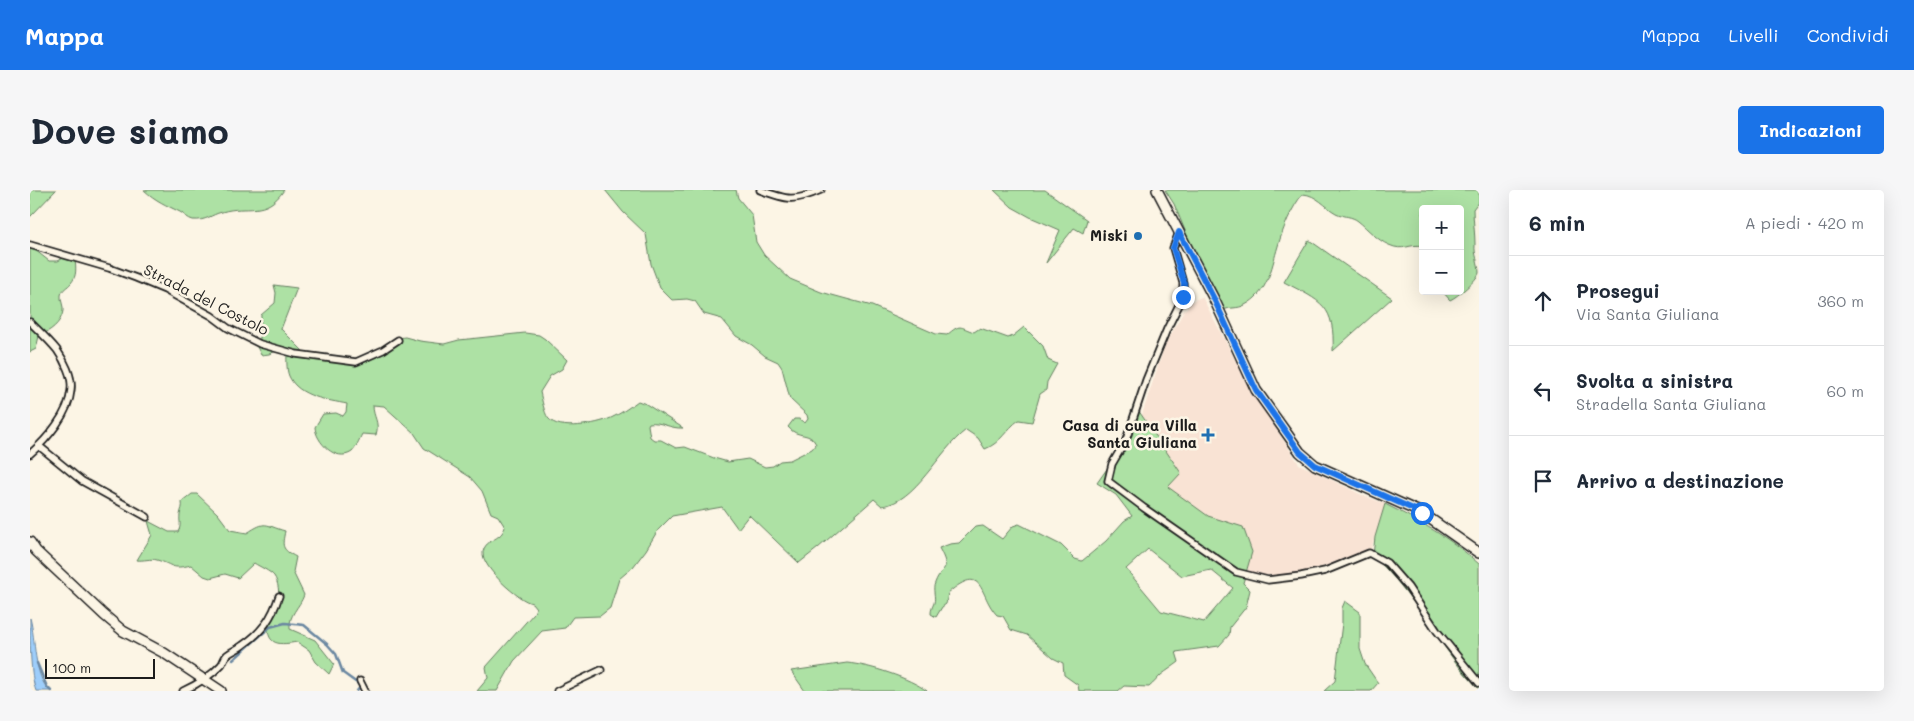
<!DOCTYPE html>
<html lang="it">
<meta charset="utf-8">
<style>
:root{--surface:#fff;--page:#f6f6f7;--text:#1f2937;--muted:#747a83;--line:#e0e1e3;--accent:#1a73e8}
body{margin:0;font-family:Mali,sans-serif;background:var(--page);color:var(--text)}
.controls{position:absolute;right:15px;top:15px;display:grid;overflow:hidden;border-radius:5px;box-shadow:0 5px 20px #0002}
.controls button{width:45px;height:45px;display:grid;place-items:center;padding:0;border:0;border-bottom:1px solid var(--line);background:var(--surface);color:var(--text);font:25px sans-serif}
.scale{position:absolute;left:15px;bottom:12px;width:110px;box-sizing:border-box;padding-left:5px;border:2px solid #1c1c1c;border-top:0;font-size:14px;line-height:18px;white-space:nowrap;color:#1c1c1c;-webkit-text-stroke:4px #fcf5e5;paint-order:stroke}
.stop{position:absolute;width:15px;height:15px;margin:-11px;border:4px solid #1a73e8;border-radius:50%;background:#fff}
.stop.end{background:#1a73e8;border-color:#fff;box-shadow:0 1px 5px #0008}
.list{margin:0;padding:0;list-style:none}
h2{display:flex;justify-content:space-between;align-items:center;height:65px;margin:0;padding:0 20px;font-size:21px}
h2 small{font-size:16px;font-weight:400;color:var(--muted)}
.list li{display:grid;grid-template-columns:32px 1fr auto;gap:15px;align-items:center;box-sizing:border-box;height:90px;padding:0 20px;border-top:1px solid var(--line)}
.list b{display:block;font-size:19px;white-space:nowrap}
.list p{margin:0;font-size:16px;white-space:nowrap;color:var(--muted)}
.list em{font-size:16px;font-style:normal;color:var(--muted)}
.icon{flex:none;width:28px;height:28px;fill:none;stroke:currentColor;stroke-width:2;stroke-linecap:round;stroke-linejoin:round}
.map{position:relative;flex:none;width:1449px;height:501px;overflow:hidden;border-radius:5px}
header{display:flex;align-items:center;gap:30px;box-sizing:border-box;height:70px;padding:0 25px;background:var(--accent);color:#fff}
header strong{font-size:24px}
nav{display:flex;gap:28px;margin-inline-start:auto;font-size:18px}
.intro{display:flex;align-items:center;justify-content:space-between;box-sizing:border-box;height:120px;padding:0 30px}
h1{margin:0;font-size:35px}
.button{padding:12px 22px;border-radius:5px;background:var(--accent);color:#fff;font-size:18px;font-weight:700}
main{display:flex;gap:30px;padding:0 30px}
aside{flex:1;background:var(--surface);border-radius:5px;box-shadow:0 5px 20px #0002}
.map>svg:first-child{display:block}
.built{fill:#f9e3d4}
.green{fill:#ade1a4;stroke:#647e60;fill-rule:evenodd}
.water{fill:#9ecefa;stroke:#6a87a1}
.lines{fill:none;stroke-linecap:round;stroke-linejoin:round}
.stream{stroke:#6a87a1;stroke-width:2.5}
.street-casing{stroke:#1c1c1c;stroke-width:9}
.secondary-casing{stroke:#1c1c1c;stroke-width:12}
.street{stroke:#fcf5e5;stroke-width:5.5}
.secondary{stroke:#fcf5e5;stroke-width:9}
.route{stroke:#1a73e8;stroke-width:6}
.poi-dot{fill:#1f6fb2;stroke:#fcf5e5;stroke-width:2}
.labels{text-anchor:middle;stroke-width:5;stroke-linejoin:round;paint-order:stroke}
.poi-label{font-size:15px;font-weight:bold;fill:#1c1c1c;stroke:#fcf5e5;text-anchor:end}
.street-label{font-size:15px;fill:#1c1c1c;stroke:#fcf5e5}
</style>
<header>
<strong>Mappa</strong>
<nav><a>Mappa</a><a>Livelli</a><a>Condividi</a></nav>
</header>
<div class="intro"><h1>Dove siamo</h1><a class="button">Indicazioni</a></div>
<main>
<div class="map">
<svg width="1449" height="501" viewBox="0 0 1449 501">
<rect width="100%" height="100%" fill="#fcf5e5"/>
<filter id="ink" filterUnits="userSpaceOnUse"><feTurbulence type="fractalNoise" baseFrequency=".02" numOctaves="2"/><feDisplacementMap in="SourceGraphic" scale="10" xChannelSelector="R" yChannelSelector="G"/><feConvolveMatrix kernelMatrix="1 2 1 2 8 2 1 2 1" color-interpolation-filters="sRGB"/></filter>
<g filter="url(#ink)">
<!-- built -->
<polygon class="built" points="1172,107 1222,201 1269,274 1332,305 1356,314 1341,359 1296,376 1260,385 1234,385 1205,378 1102,255 1135,155 1154,121 1164,110"/>
<!-- green -->
<g class="green">
<polygon points="0,0 26,0 0,27"/>
<path d="M114 0H254C235 28 217 14 192 22 180 25 177 31 163 30 158 29 154 24 150 22 136 15 126 11 114 0Z"/>
<path d="M575 0H706L708 8 722 25 726 52 734 65 760 89 791 102 842 116 906 144 917 145C931 133 929 137 944 142L950 138 978 148 983 146 994 137 1013 156 1018 170 1027 174 1017 192 1016 200 1010 204 1002 232 989 230C976 239 971 253 955 259L948 248 936 240C908 261 886 312 852 316L844 309 788 358 769 373 719 325 708 339 692 317 642 326 628 340 616 360 603 377 589 389 580 418 570 426 543 427 535 438 512 441 484 471 467 501H447L458 488 456 477 504 423 506 418 502 413C489 411 451 377 453 362 455 352 463 351 469 346 472 344 474 340 475 337L468 326 461 323 452 301 440 287 394 258 384 243 354 216 343 215C343 228 350 231 346 245L332 244C329 250 326 258 322 262 306 273 286 252 285 237L293 224 306 223 313 226 316 222 317 214C298 210 268 207 259 186 256 179 257 167 257 159L253 158 239 164 231 165 227 157 230 148 231 125 245 113 246 103 244 95 267 98 251 139 275 163 324 170 337 167 367 148 375 147 390 151 414 154 429 150 495 143 509 145 515 149 537 170 532 179 520 186 510 202C512 210 514 222 518 228 529 242 567 234 581 228 590 224 600 217 608 211L616 214 653 238C640 239 631 231 619 233L618 235 620 247 624 250H631L646 258 655 257 684 268 698 272 718 269 735 277 743 276 750 271 760 270 782 259 786 254C780 241 768 249 758 237L764 229H769L775 233 778 229 777 225 760 209 752 178 748 172 735 166 722 155 706 146 692 129 674 124 665 111 657 109 642 110 630 98 621 74 616 44 593 22Z"/>
<polygon points="964,0 1015,0 1057,30 1053,43 1044,38 1016,73 1030,40 1000,27 982,17"/>
<path d="M1135 0H1449V11L1443 19C1443 31 1445 43 1445 55 1444 64 1449 73 1449 83 1447 90 1427 107 1420 110L1412 101H1430V19H1393V56C1379 53 1374 62 1359 55 1347 50 1338 39 1328 31 1322 26 1314 27 1306 23 1295 17 1287 5 1273 4 1262 16 1252 41 1248 56 1241 79 1238 103 1215 115 1208 119 1200 117 1193 120L1161 55 1144 14Z"/>
<path d="M1279 50 1362 108 1303 161C1305 115 1292 112 1254 92Z"/>
<path d="M0 56 19 71H28L37 66 45 70C46 78 47 86 41 93 38 97 32 99 31 105 30 110 34 116 33 121 31 134 20 141 9 146L6 159 0 162Z"/>
<path d="M1104 214 1151 283 1138 297 1178 326 1213 337 1222 362 1213 393 1220 400 1216 417 1200 437 1199 445 1189 456 1146 462 1149 472C1144 476 1136 481 1131 485 1127 489 1124 493 1119 497L1094 496 1088 501H1049L1048 495 1034 485 1033 473 1023 468 997 445 981 440 973 426 967 425C948 405 955 372 918 403L916 414 912 417 906 427 901 424C901 419 902 418 904 413 906 407 902 399 905 393 912 374 922 383 909 358L920 354 929 353 945 337 953 336 972 349 983 336 989 334 1031 355 1045 369 1052 371 1076 351 1094 331 1102 326 1086 305 1067 293 1093 256ZM1118 359 1152 386 1181 380 1203 398 1174 432 1131 421 1096 379Z"/>
<path d="M162 304H167L188 324 200 340 217 343C237 330 234 335 255 341 252 356 251 359 266 367L263 382 274 405C270 417 258 425 260 439L285 450 304 474 299 484 286 472 279 460 267 452C250 455 237 456 238 435 248 425 253 399 244 386 240 381 230 377 224 373L208 388 195 384 180 388 174 386 161 375C141 380 144 375 127 370 121 368 113 371 107 370L122 345 118 331 139 342H148C152 334 149 333 150 325 151 319 153 318 152 312Z"/>
<path d="M1355 314C1389 331 1421 348 1449 374V499C1441 490 1431 480 1424 470 1398 434 1376 396 1343 366L1345 347Z"/>
<polygon points="1315,411 1330,422 1330,459 1335,474 1348,493 1341,501 1294,501 1305,491 1312,433 1312,418"/>
<path d="M817 473C839 475 880 488 897 501H775L761 481Z"/>
</g>
<!-- water -->
<path class="water" d="M0 428C6 449 3 486 20 501H6C0 485 0 448 0 428Z"/>
<g class="lines">
<!-- stream -->
<g class="stream">
<polyline points="203,470 240,437 255,433 274,435 297,454 306,464 313,483 331,496 327,501"/>
<polyline points="7,473 17,497 21,501"/>
</g>
<defs>
<g id="street">
<path d="M730 0C757 10 764 12 791 0"/>
<polyline points="1149,42 1143,58 1153,93 1153,107 1137,139 1116,190 1096,250 1082,274 1078,291 1114,318 1206,382 1238,390 1271,386 1295,381 1339,363 1357,373 1378,397 1407,441 1449,493"/>
<polyline points="0,55 79,78 106,88 135,100 182,126 198,138 230,154 266,164 326,172 353,160 368,150"/>
<path d="M0 132C9 141 19 150 27 160 34 170 43 187 41 200 39 224 17 249 0 264"/>
<polyline points="9,256 52,291 117,327"/>
<polyline points="330,491 335,501"/>
<path d="M153 501C168 494 180 487 191 475 194 472 193 469 197 465 202 461 208 459 213 455 232 442 242 428 249 406"/>
<polyline points="527,501 571,480"/>
</g>
<g id="secondary">
<polyline points="1127,0 1184,109 1226,200 1270,262 1285,275 1392,323 1449,363"/>
<polyline points="0,352 6,361 74,425 93,441 134,463 191,501"/>
</g>
</defs>
<!-- street casing -->
<use href="#street" class="street-casing"/>
<!-- secondary casing -->
<use href="#secondary" class="secondary-casing"/>
<!-- street -->
<use href="#street" class="street"/>
<!-- secondary -->
<use href="#secondary" class="secondary"/>
</g>
</g>
<g class="lines" filter="url(#ink)">
<!-- route -->
<polyline class="route" points="1153,107 1154,93 1143,58 1149,42 1184,109 1226,200 1270,262 1285,275 1392,323"/>
</g>
<!-- markers -->
<g class="poi-dot">
<circle cx="1108" cy="46" r="5"/>
<path d="M1175.5 237.5h5v5h5v5h-5v5h-5v-5h-5v-5h5z"/>
</g>
<g class="labels">
<!-- poi labels -->
<g class="poi-label">
<text x="1098" y="51">Miski</text>
<text x="1167" y="241">Casa di cura Villa<tspan x="1167" dy="17">Santa Giuliana</tspan></text>
</g>
<!-- street labels -->
<g class="street-label">
<text transform="translate(176 110) rotate(27)" y="5">Strada del Costolo</text>
</g>
</g>
</svg>
<div class="controls">
<button>+</button>
<button>−</button>
</div>
<div class="scale">100 m</div>
<div class="stop" style="left:1392px;top:323px"></div>
<div class="stop end" style="left:1153px;top:107px"></div>
</div>
<aside>
<h2>6 min<small>A piedi · 420 m</small></h2>
<ul class="list">
<li><svg class="icon" aria-label="ahead" viewBox="0 0 24 24"><path d="M12 20V5M6 11l6-6 6 6"/></svg><div><b>Prosegui</b><p>Via Santa Giuliana</p></div><em>360 m</em></li>
<li><svg class="icon" aria-label="left" viewBox="0 0 24 24"><path d="M17 20v-9H6M10 6l-5 5 5 5"/></svg><div><b>Svolta a sinistra</b><p>Stradella Santa Giuliana</p></div><em>60 m</em></li>
<li><svg class="icon" aria-label="arrive" viewBox="0 0 24 24"><path d="M6 21V4h12l-3 4 3 4H6"/></svg><div><b>Arrivo a destinazione</b></div></li>
</ul>
</aside>
</main>
